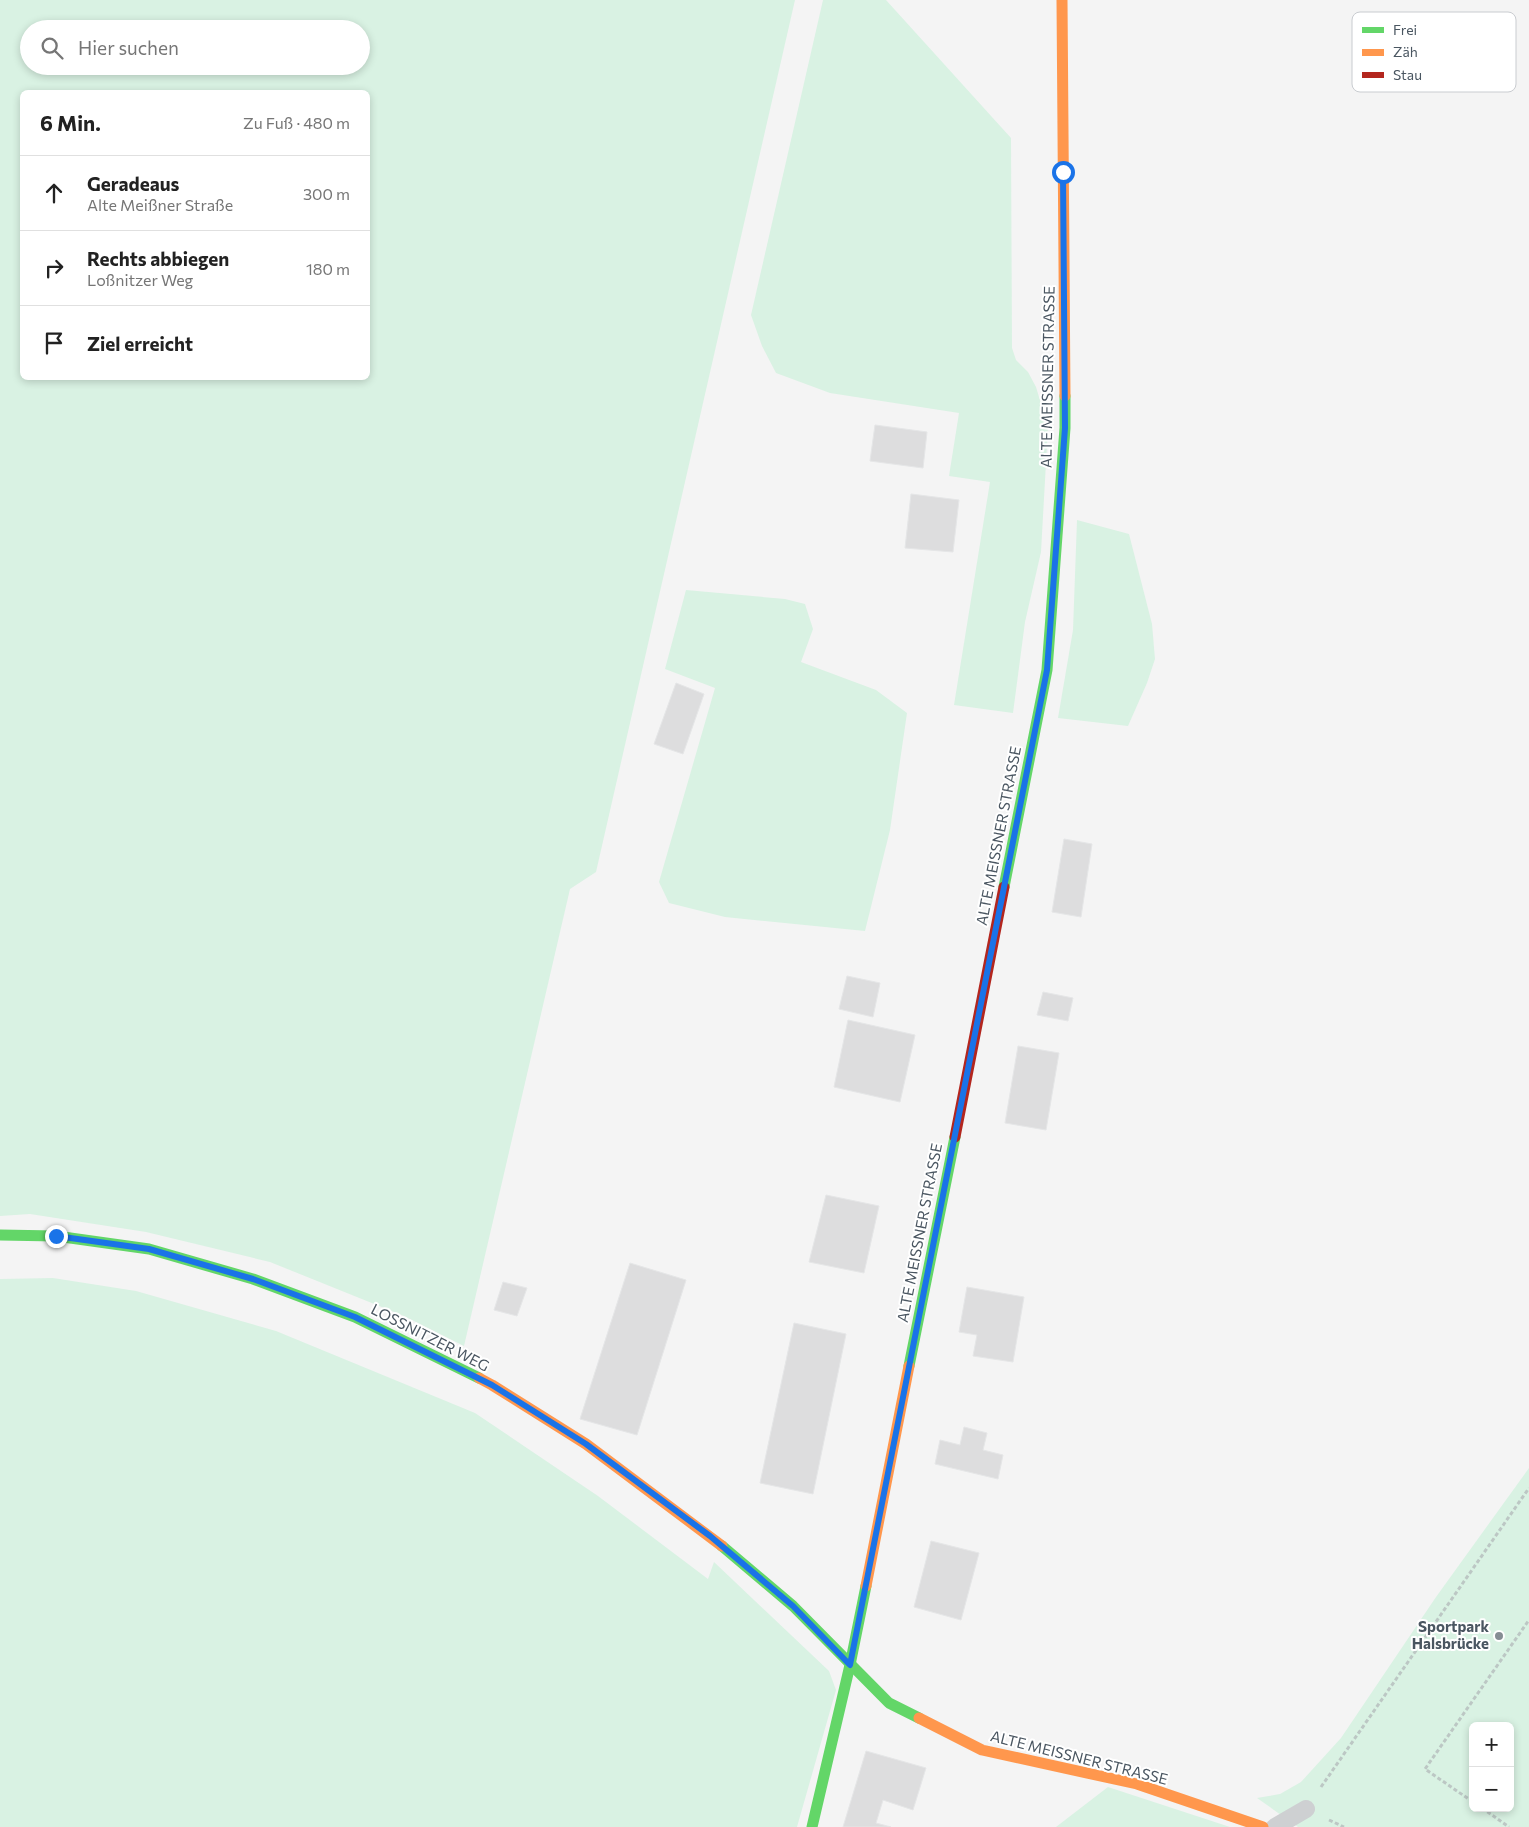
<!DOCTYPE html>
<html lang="de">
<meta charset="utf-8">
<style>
:root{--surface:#fff;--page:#f2f2f2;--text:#222;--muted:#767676;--line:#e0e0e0}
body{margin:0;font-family:Commissioner,sans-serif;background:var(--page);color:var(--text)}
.controls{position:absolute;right:15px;bottom:15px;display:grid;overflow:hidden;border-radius:8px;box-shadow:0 2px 8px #0003}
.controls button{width:45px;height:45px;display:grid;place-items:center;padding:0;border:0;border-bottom:1px solid var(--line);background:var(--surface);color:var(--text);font:25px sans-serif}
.stop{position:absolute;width:15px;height:15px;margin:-11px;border:4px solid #1a73e8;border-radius:50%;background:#fff}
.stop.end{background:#1a73e8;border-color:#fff;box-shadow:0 1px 5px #0008}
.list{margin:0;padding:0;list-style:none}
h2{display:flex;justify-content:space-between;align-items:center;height:65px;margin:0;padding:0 20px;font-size:21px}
h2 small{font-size:16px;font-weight:400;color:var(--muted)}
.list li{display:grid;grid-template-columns:32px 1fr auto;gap:15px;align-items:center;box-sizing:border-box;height:75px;padding:0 20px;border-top:1px solid var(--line)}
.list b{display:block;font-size:19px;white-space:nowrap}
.list p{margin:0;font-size:16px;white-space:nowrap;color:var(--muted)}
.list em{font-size:16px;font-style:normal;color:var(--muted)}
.icon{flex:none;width:28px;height:28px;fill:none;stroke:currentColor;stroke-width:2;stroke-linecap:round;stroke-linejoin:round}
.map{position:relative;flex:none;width:1529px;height:1827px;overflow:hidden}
.search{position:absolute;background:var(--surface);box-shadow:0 2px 8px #0003;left:20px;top:20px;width:350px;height:55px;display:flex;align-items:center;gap:12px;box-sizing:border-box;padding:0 18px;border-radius:28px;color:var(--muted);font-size:19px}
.panel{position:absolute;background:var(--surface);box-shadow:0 2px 8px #0003;left:20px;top:90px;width:350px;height:290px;border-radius:8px}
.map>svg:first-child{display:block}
.green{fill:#d9f2e3;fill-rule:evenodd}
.building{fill:#ddddde;stroke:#e5e6e7}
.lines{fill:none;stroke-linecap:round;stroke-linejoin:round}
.path{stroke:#bcc7c4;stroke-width:3;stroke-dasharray:4 2.5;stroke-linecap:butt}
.lane{stroke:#ced0d2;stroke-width:18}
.fast{stroke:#63d668;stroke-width:11}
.slow{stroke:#ff974d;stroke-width:11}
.jam{stroke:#b3261e;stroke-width:11}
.route{stroke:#1a73e8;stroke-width:6}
.poi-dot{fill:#868d94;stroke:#fff;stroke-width:2}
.labels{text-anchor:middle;stroke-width:4;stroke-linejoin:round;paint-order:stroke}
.street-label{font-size:15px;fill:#4a5661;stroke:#fff}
.poi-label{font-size:15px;font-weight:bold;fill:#4a5661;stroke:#fff;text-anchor:end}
.key{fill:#fff;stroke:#c9ccd0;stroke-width:1}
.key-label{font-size:14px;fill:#4a5661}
</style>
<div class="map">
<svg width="1529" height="1827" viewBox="0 0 1529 1827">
<rect width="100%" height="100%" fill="#f4f4f4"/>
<!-- green -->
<g class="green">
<path d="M0 0H795L596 872 570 889 464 1346 404 1316 270 1262 146 1232 30 1214 0 1216ZM29 29H361V66H29ZM22 92H368V378H22Z"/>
<polygon points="823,0 886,0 1011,138 1012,348 1016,360 1028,372 1036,387 1048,427 1041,552 1025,622 1013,713 954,705 990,482 949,476 959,413 830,393 776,373 762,346 751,315"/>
<polygon points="1077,520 1129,534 1152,624 1155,659 1147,683 1128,726 1058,718 1073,630"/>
<polygon points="686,590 785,599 805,604 813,629 801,662 876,690 907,713 890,830 865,931 725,917 669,903 659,882 715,688 665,669"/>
<polygon points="53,1278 136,1291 276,1331 475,1413 598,1496 708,1579 714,1562 829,1671 836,1690 797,1827 0,1827 0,1279"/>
<path d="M1529 1468V1827H1298L1257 1798 1280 1794 1301 1782 1341 1738 1436 1597ZM1473 1726H1510V1808H1473Z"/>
<polygon points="1108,1787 1230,1827 1056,1827"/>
</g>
<!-- building -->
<g class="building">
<polygon points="875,425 927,432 923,468 870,461"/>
<polygon points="911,494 959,500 953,552 905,548"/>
<polygon points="676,683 704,694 683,754 654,744"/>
<polygon points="1064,839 1092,844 1081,917 1052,912"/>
<polygon points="847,976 880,983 873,1017 839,1009"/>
<polygon points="1043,992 1073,998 1068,1021 1037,1015"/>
<polygon points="848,1020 915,1035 900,1102 834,1087"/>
<polygon points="1018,1046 1059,1053 1046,1130 1005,1123"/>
<polygon points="826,1195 879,1206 864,1273 809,1262"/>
<polygon points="630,1263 686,1280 637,1435 580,1419"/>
<polygon points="503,1282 527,1288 517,1316 494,1310"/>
<polygon points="967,1287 1024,1297 1013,1362 973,1356 977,1335 959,1332"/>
<polygon points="794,1323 846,1334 813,1494 760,1483"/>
<polygon points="964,1427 987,1433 983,1450 1003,1455 998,1479 935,1464 940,1440 960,1445"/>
<polygon points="931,1541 979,1553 961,1620 914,1607"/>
<polygon points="866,1751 926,1768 913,1810 883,1800 876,1823 891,1827 843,1827"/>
</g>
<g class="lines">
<!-- path -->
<g class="path">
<polyline points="1321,1787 1529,1488"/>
<polyline points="1473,1802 1425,1769 1529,1620"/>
<polyline points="1482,1808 1509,1827"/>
<polyline points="1329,1820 1344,1827"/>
</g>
<!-- lane -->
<polyline class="lane" points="1275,1827 1306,1809"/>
<!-- fast -->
<g class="fast">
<polyline points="1004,887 1047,670 1065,428 1065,396"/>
<polyline points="0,1235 56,1236 149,1249 253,1279 355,1317 479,1378"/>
<polyline points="909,1366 955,1137"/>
<polyline points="722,1546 793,1606 889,1703 919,1718"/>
<polyline points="812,1827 850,1665 866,1586"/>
</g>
<!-- slow -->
<g class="slow">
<polyline points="1062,0 1065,396"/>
<polyline points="479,1378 492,1385 586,1444 722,1546"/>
<polyline points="866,1586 909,1366"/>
<polyline points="919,1718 982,1750 1137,1784 1263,1827"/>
</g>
<!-- jam -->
<polyline class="jam" points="955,1137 1004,887"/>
</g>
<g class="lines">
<!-- route -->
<polyline class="route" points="56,1236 149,1249 253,1279 355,1317 492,1385 586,1444 710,1536 793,1606 850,1665 1047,670 1065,428 1063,172"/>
</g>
<!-- markers -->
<circle class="poi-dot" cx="1499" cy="1636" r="5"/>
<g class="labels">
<!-- street labels -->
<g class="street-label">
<text transform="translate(1048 377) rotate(-89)" y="5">ALTE MEISSNER STRASSE</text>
<text transform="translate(999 836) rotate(-79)" y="5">ALTE MEISSNER STRASSE</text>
<text transform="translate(920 1233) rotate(-79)" y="5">ALTE MEISSNER STRASSE</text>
<text transform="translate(430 1338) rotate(27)" y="5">LOSSNITZER WEG</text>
<text transform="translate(1079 1758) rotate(14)" y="5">ALTE MEISSNER STRASSE</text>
</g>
<!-- poi labels -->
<g class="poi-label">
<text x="1489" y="1632">Sportpark<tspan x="1489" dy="17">Halsbrücke</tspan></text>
</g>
</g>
<!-- legend -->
<rect x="1352" y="12" width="164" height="80" rx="8" class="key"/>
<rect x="1362" y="27" width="22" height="6" fill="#63d668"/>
<rect x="1362" y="49" width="22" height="7" fill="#ff974d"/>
<rect x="1362" y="72" width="22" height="6" fill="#b3261e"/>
<g class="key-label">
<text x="1393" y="35">Frei</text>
<text x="1393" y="57">Zäh</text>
<text x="1393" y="80">Stau</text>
</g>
</svg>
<div class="controls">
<button>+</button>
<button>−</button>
</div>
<div class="stop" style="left:1063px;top:172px"></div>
<div class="stop end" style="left:56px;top:1236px"></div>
<div class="search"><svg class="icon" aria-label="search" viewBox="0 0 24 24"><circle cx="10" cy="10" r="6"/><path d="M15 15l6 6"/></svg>Hier suchen</div>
<section class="panel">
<h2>6 Min.<small>Zu Fuß · 480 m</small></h2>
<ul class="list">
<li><svg class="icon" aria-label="ahead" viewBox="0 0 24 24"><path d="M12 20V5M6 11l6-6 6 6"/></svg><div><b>Geradeaus</b><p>Alte Meißner Straße</p></div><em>300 m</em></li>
<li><svg class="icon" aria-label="right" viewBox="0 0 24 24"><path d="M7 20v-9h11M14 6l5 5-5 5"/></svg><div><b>Rechts abbiegen</b><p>Loßnitzer Weg</p></div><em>180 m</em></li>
<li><svg class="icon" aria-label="arrive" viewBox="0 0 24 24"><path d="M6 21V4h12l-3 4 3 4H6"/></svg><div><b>Ziel erreicht</b></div></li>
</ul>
</section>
</div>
